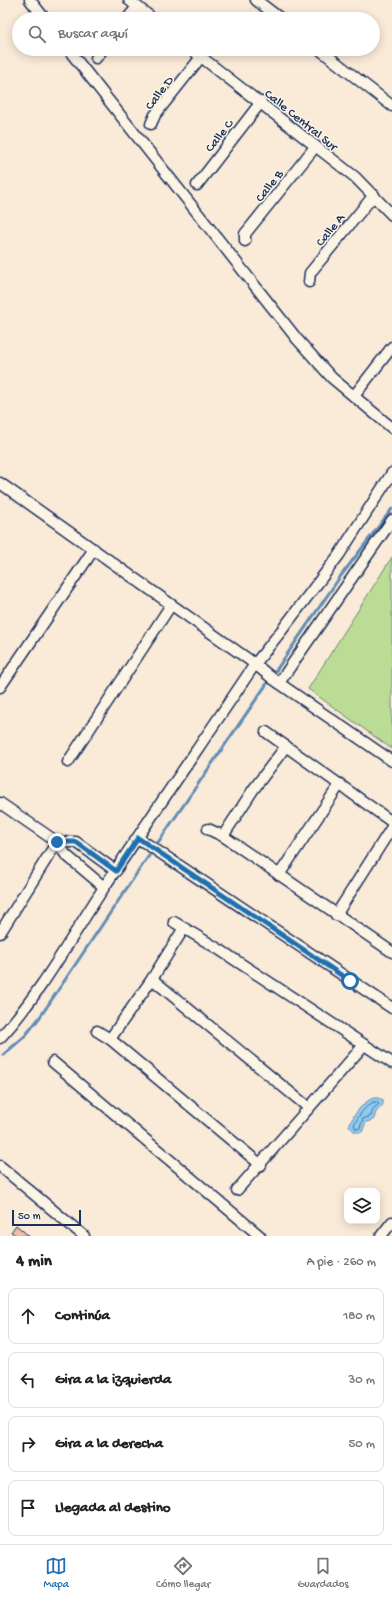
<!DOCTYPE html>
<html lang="es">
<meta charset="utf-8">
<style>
:root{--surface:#fff;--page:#f6f6f6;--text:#222;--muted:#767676;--line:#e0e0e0;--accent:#1f6fb2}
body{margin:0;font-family:"Gochi Hand",sans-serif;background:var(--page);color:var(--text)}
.controls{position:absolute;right:12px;bottom:12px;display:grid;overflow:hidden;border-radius:8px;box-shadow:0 2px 10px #0003}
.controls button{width:36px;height:36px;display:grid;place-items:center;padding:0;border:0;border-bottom:1px solid var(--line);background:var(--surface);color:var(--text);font:20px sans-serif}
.scale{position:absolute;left:12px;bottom:10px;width:69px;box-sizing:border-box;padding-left:4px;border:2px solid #1b2f5e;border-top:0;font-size:11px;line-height:14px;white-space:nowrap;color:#1b2f5e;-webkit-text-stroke:3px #fcf5e5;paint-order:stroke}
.stop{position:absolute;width:12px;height:12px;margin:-9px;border:3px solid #1f6fb2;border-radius:50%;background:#fff}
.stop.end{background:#1f6fb2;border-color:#fff;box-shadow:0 1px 4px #0008}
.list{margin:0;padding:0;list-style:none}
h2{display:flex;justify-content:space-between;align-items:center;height:52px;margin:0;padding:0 16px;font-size:17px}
h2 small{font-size:13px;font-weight:400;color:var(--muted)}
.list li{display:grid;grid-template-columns:26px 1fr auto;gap:12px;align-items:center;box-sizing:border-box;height:56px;margin:0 8px 8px;padding:0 8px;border:1px solid var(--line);border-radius:8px}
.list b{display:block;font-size:15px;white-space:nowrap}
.list em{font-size:13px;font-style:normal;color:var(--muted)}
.icon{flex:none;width:22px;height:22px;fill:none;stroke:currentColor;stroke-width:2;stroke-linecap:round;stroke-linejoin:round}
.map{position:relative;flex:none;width:392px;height:1236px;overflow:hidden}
.search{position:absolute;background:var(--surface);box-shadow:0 2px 10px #0003;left:12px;right:12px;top:12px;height:44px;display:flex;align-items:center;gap:10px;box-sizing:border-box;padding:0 14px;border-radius:22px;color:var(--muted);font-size:15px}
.sheet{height:308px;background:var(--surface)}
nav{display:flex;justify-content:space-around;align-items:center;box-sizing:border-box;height:56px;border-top:1px solid var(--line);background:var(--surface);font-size:11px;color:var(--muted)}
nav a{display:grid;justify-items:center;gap:2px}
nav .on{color:var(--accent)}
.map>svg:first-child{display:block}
.green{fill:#bbdc95;stroke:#6b867a}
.water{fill:#8ecbef;stroke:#608db5}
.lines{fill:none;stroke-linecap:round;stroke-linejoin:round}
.shore{stroke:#496d98;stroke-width:1}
.stream{stroke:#608db5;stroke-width:3}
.building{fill:#f2bda4;stroke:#1b2f5e}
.minor-casing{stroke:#1b2f5e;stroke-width:13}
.minor{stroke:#fcf5e5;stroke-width:10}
.route{stroke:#1f6fb2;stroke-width:5}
.labels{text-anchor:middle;stroke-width:3;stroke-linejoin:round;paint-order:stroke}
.street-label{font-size:13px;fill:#1b2f5e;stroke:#fcf5e5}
</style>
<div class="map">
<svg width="392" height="1236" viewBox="0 0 392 1236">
<rect width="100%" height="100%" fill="#faead8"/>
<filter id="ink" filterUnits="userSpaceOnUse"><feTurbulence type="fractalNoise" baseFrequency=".025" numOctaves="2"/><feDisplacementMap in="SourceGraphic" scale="8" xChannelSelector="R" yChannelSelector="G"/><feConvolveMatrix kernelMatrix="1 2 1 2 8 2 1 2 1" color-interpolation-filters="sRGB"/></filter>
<g filter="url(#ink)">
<!-- green -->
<polygon class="green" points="392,557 392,749 308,689"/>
<!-- water -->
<path class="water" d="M373 1098H378L383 1100C384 1107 380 1107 377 1111 374 1114 376 1117 373 1120L366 1122 362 1132H355L349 1126C353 1115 362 1103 373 1098Z"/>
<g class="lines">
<!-- shore -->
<path class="shore" d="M374 1102H377L379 1104 373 1109 371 1116 363 1119 360 1128 356 1129 354 1125C358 1117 365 1105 374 1102Z"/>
<!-- stream -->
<polyline class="stream" points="3,1055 25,1036 40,1017 135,876 340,577 392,509"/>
</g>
<!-- building -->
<polygon class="building" points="16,1225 29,1236 17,1236 11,1232"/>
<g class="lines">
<defs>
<g id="minor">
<polyline points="30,0 45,19"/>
<polyline points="129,0 153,19"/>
<polyline points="256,0 281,19"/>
<polyline points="127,19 137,7"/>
<polyline points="68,49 297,339 332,378 392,428"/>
<polyline points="191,49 355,177 392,215"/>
<polyline points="319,49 392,106"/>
<polyline points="96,58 103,49"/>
<polyline points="151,124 155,115 201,57"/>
<polyline points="197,185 261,102"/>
<polyline points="245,241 245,234 315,147"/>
<polyline points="309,282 310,273 374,195"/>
<polyline points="354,396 392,347"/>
<polyline points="0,483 255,664 273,679 392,761"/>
<polyline points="279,683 392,520"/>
<polyline points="0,687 94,549"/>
<polyline points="266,732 392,822"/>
<polyline points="68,762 171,605"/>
<polyline points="0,803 57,842 66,855 104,887"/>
<polyline points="208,829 223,836 392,952"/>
<polyline points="223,836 253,790 286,746"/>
<polyline points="138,838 392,1008"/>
<polyline points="57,842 76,842 116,871"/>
<polyline points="279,875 340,784"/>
<polyline points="336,915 392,827"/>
<polyline points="174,922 220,950 392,1063"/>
<polyline points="0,933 57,842"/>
<polyline points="152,979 309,1108"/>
<polyline points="97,1031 110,1039 261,1165"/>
<path d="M0 1038C40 994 69 941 101 892 152 815 204 740 255 664L282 630 339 555 392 473"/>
<polyline points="110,1039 152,979 184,928"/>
<polyline points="53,1062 260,1236"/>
<polyline points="0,1166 84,1236"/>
<polyline points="237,1190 364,1045"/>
<polyline points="381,1236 392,1222"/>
</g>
</defs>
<!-- minor casing -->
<use href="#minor" class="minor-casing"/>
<!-- minor -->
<use href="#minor" class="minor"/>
</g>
</g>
<g class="lines" filter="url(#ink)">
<!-- route -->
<polyline class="route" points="57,842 76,842 116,871 138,838 350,981"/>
</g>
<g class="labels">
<!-- street labels -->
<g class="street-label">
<text transform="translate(158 92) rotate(-53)" y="5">Calle D</text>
<text transform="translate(302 119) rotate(39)" y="5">Calle Central Sur</text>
<text transform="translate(218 135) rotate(-52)" y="5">Calle C</text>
<text transform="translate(268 185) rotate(-52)" y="5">Calle B</text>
<text transform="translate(329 229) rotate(-51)" y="5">Calle A</text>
</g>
</g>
</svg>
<div class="controls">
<button><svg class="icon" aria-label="layers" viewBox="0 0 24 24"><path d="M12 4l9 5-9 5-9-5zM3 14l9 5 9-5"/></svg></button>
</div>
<div class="scale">50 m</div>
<div class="stop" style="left:350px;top:981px"></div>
<div class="stop end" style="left:57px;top:842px"></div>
<div class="search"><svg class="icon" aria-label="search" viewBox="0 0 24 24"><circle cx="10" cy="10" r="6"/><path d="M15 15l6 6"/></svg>Buscar aquí</div>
</div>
<section class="sheet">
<h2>4 min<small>A pie · 260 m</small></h2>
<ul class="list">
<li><svg class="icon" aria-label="ahead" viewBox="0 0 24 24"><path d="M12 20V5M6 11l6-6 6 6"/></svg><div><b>Continúa</b></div><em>180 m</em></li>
<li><svg class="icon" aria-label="left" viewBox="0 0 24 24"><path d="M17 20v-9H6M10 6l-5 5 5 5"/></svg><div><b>Gira a la izquierda</b></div><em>30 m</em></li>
<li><svg class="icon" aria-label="right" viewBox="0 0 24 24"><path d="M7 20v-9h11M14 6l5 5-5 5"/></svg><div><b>Gira a la derecha</b></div><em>50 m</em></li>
<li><svg class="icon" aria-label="arrive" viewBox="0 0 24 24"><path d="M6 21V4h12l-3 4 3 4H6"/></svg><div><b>Llegada al destino</b></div></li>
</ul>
</section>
<nav>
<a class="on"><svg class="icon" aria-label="map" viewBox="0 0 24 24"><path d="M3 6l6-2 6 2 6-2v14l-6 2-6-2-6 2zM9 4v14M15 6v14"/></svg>Mapa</a>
<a><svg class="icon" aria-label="directions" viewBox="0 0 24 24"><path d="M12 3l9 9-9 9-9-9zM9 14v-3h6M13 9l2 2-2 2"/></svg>Cómo llegar</a>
<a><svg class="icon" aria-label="saved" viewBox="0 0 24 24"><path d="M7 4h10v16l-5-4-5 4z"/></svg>Guardados</a>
</nav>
